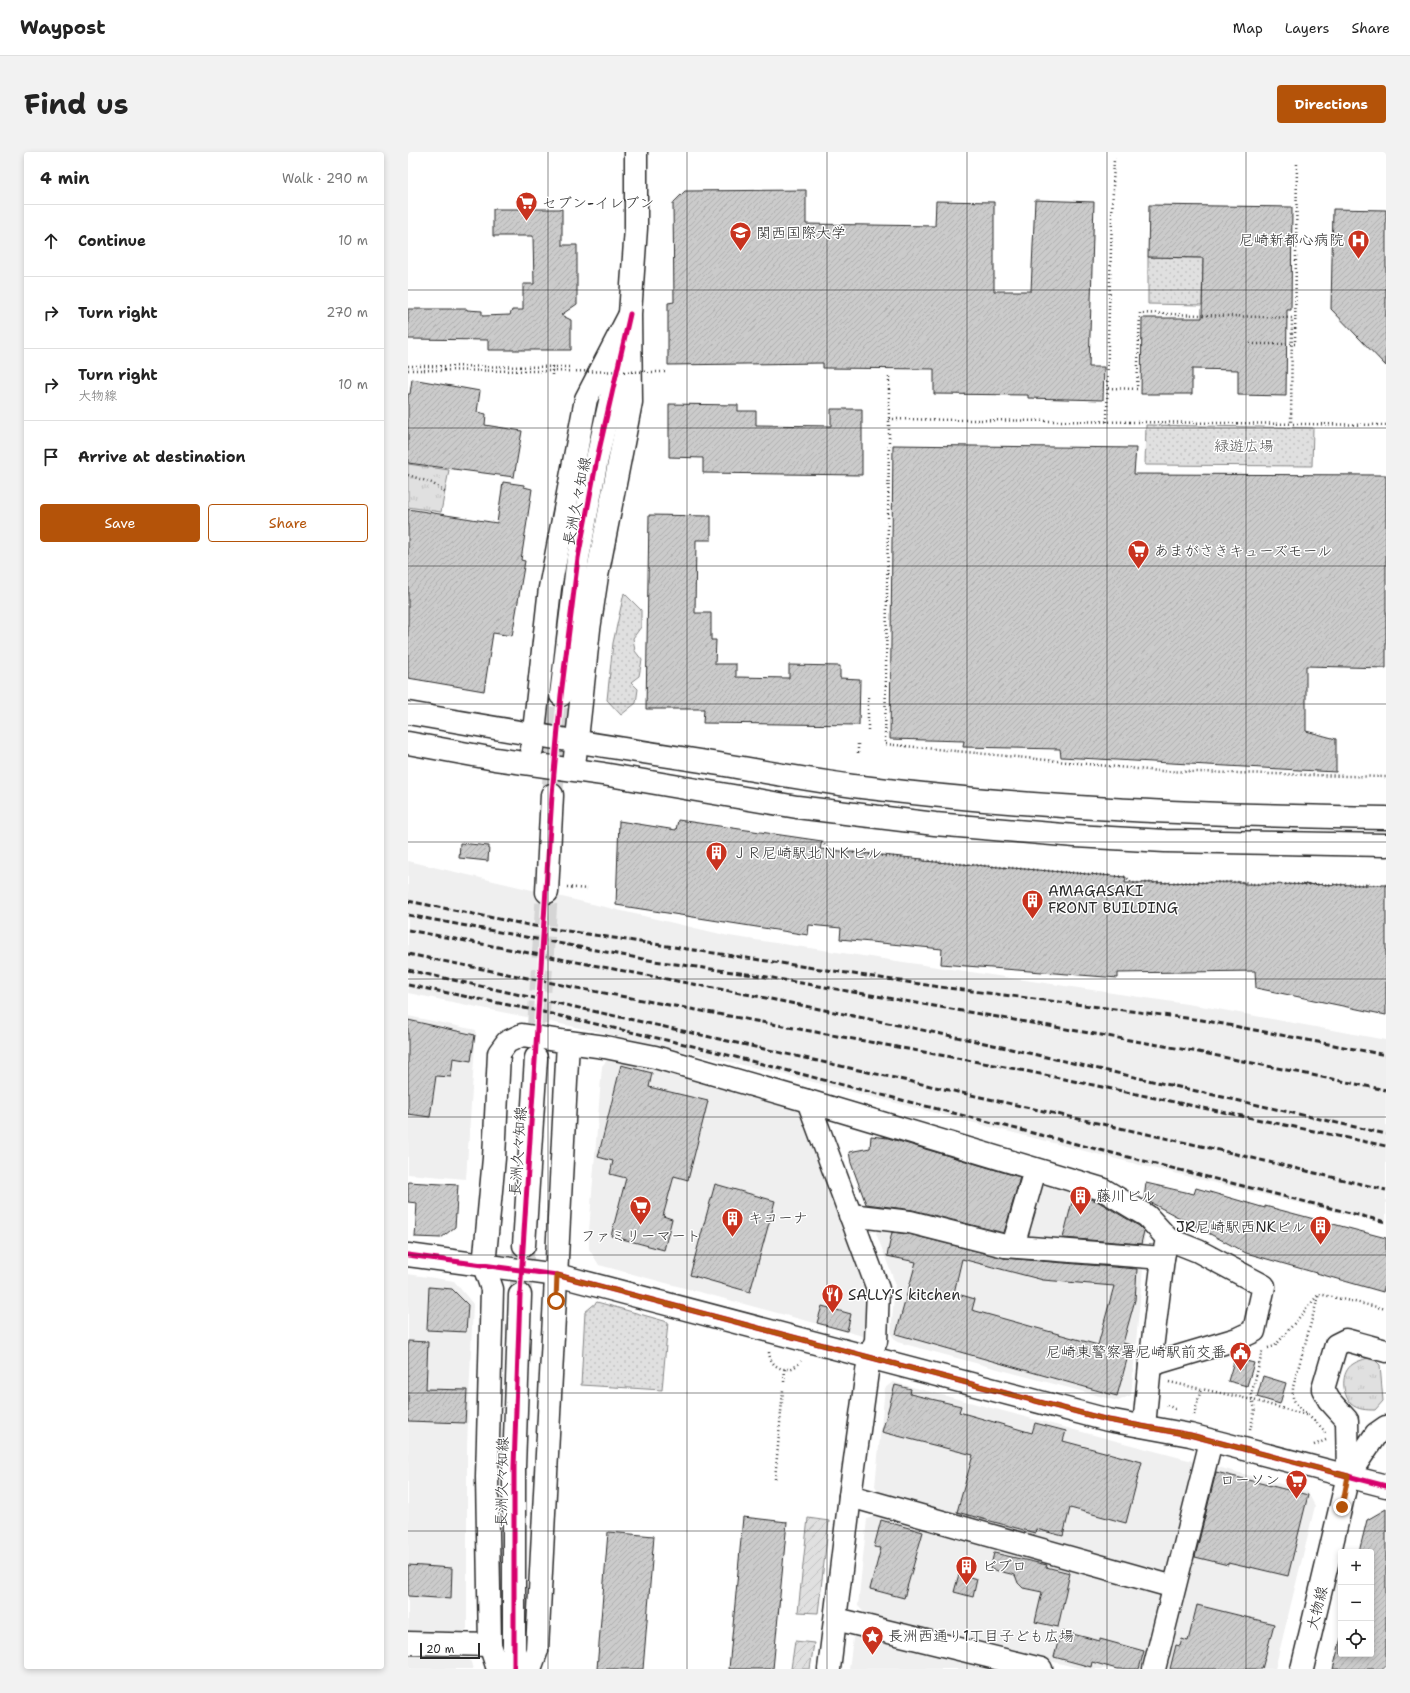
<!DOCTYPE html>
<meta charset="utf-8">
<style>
:root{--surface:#fff;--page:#f2f2f2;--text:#222;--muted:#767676;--line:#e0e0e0;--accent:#b45309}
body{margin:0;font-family:"Shantell Sans","Klee One",sans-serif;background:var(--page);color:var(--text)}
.controls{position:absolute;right:12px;bottom:12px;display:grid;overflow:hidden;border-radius:4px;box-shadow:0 2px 6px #0003}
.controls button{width:36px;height:36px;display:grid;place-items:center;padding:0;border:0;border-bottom:1px solid var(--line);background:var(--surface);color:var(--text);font:20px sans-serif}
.scale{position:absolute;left:12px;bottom:10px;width:60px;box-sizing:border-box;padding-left:4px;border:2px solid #2b2b2b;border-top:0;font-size:11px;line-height:14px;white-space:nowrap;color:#2b2b2b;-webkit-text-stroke:3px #fff;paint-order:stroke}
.stop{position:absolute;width:12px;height:12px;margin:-9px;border:3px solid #b45309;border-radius:50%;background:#fff}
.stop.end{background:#b45309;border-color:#fff;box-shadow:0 1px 4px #0008}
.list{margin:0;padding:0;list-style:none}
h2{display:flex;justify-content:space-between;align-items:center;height:52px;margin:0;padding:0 16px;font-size:17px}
h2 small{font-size:13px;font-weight:400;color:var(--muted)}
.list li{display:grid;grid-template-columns:26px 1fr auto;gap:12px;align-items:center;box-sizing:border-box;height:72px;padding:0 16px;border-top:1px solid var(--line)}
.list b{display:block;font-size:15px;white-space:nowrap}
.list p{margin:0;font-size:13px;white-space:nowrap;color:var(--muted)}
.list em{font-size:13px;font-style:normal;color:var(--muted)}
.actions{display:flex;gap:8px;padding:12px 16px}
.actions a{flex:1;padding:9px 0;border:1px solid var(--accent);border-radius:4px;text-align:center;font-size:14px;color:var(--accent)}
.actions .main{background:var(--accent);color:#fff}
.icon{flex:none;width:22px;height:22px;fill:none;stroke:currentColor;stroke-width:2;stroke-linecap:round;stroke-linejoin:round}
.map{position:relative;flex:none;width:978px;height:1517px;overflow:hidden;border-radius:4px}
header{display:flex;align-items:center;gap:24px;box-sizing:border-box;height:56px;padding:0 20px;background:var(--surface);border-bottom:1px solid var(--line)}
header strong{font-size:19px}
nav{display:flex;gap:22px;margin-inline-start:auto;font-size:14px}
.intro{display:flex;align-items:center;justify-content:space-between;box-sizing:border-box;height:96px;padding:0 24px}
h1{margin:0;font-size:28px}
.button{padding:10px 18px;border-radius:4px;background:var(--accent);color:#fff;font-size:14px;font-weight:700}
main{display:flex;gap:24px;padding:0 24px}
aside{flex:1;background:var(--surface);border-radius:4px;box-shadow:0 2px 6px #0003}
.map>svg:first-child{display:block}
.built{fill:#efefef}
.grass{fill:url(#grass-tufts);stroke:#868686}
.park{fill:url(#park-dots);stroke:#868686}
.garden{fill:url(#garden-furrows);stroke:#868686}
.building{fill:url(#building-hatch);stroke:#2b2b2b;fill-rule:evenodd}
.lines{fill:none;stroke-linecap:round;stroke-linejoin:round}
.minor-tunnel{stroke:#d5d5d5;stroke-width:22;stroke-dasharray:22 11;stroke-linecap:butt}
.minor-casing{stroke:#2b2b2b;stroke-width:25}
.path{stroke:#2b2b2b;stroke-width:2.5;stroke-dasharray:1 3;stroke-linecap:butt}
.minor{stroke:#fff;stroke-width:22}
.rail{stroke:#2b2b2b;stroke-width:3;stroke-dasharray:6 3;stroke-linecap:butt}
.path-bridge{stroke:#2b2b2b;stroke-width:2.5;stroke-dasharray:1 3;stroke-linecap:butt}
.cycleway-casing{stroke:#fff;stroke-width:8}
.cycleway{stroke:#d6006c;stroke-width:5}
.route{stroke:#b45309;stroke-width:5}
.grid{fill:none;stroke:#2b2b2b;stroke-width:1;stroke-opacity:0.55}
.labels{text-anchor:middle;stroke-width:3;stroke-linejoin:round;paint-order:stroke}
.poi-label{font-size:15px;fill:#2b2b2b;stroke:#fff;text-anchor:start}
.park-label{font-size:15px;fill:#585858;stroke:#fff}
.street-label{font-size:15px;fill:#2b2b2b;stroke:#fff}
</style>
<header>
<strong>Waypost</strong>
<nav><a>Map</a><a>Layers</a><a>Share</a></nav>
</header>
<div class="intro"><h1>Find us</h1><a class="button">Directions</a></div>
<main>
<aside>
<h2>4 min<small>Walk · 290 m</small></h2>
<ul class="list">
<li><svg class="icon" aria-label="ahead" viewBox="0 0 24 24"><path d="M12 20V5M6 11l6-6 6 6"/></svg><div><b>Continue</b></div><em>10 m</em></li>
<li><svg class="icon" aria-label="right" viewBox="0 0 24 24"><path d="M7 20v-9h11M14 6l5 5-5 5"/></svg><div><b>Turn right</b></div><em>270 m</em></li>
<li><svg class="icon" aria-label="right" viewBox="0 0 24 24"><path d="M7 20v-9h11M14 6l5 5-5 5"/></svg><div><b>Turn right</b><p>大物線</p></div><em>10 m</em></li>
<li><svg class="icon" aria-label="arrive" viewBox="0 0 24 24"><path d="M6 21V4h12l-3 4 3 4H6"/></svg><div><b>Arrive at destination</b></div></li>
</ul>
<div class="actions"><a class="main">Save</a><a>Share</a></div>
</aside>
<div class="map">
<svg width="978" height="1517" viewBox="0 0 978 1517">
<defs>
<pattern id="grass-tufts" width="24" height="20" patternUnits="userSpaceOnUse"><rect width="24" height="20" fill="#e0e0e0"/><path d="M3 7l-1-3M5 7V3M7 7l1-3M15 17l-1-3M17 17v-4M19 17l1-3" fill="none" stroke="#c0c0c0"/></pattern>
<pattern id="park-dots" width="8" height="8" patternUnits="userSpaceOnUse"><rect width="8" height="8" fill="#e0e0e0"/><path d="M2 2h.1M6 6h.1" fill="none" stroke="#c0c0c0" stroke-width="1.8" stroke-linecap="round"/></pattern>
<pattern id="garden-furrows" width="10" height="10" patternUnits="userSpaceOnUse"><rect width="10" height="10" fill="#e0e0e0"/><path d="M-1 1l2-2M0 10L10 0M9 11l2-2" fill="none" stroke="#c0c0c0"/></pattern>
<pattern id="building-hatch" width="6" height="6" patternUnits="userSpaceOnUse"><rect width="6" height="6" fill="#cbcbcb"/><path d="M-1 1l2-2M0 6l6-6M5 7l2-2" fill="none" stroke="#aeaeae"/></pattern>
</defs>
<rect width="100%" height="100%" fill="#fff"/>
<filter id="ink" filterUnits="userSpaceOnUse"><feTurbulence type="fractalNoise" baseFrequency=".025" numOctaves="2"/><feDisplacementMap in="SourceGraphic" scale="8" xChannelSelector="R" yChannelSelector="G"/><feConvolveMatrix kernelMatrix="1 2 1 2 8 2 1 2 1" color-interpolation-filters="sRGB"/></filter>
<g filter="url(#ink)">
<!-- built -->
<g class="built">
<polygon points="0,709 321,784 799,855 978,888 978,1072 732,1013 374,922 187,879 0,841"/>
<polygon points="0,864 68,878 58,1027 0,1022"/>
<polygon points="204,902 391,952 459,1141 455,1184 191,1113 181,1097 181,1079 194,914"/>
<polygon points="638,1027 692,1043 734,1071 737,1081 736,1097 619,1085 615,1079 627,1032"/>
<polygon points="473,1072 730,1109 735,1116 723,1243 710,1249 489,1190 483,1182 487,1131 468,1081"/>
<polygon points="0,1122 46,1129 65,1152 59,1294 59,1477 50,1483 32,1480 32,1483 0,1485"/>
<polygon points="485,1230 788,1310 762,1417 752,1422 473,1343 467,1334 477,1236"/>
<polygon points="806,1314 899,1339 907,1354 867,1517 755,1517"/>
<polygon points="472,1362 746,1439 755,1446 737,1517 675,1517 460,1465 450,1454 459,1367"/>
<polygon points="454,1480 608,1517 441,1517 445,1486"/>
<polygon points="0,1501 60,1501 65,1517 0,1517"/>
</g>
<!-- grass -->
<g class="grass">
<polygon points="0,312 41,318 33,360 0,355"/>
<path d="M959 1206 966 1207 972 1213 975 1249 967 1258C959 1258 950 1258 943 1252 934 1242 932 1220 945 1212 949 1209 955 1208 959 1206Z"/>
</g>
<!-- park -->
<g class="park">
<polygon points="740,105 795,106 794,153 740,152"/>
<polygon points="738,273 905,276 904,314 737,313"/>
<polygon points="216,441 233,458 233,475 225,486 227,499 234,508 231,524 223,530 230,537 228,551 213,563 199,548 205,491"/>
<polygon points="189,1150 260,1170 254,1238 173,1233 177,1160"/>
</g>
<!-- garden -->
<g class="garden">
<polygon points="400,1366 421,1369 410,1461 390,1460"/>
<polygon points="387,1489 406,1491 402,1517 383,1517"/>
</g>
<!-- building -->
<g class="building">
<polygon points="398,38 398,72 527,74 528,49 586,50 586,139 623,139 627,48 686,50 681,215 696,215 695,248 620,246 620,243 526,242 526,217 415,216 415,211 260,213 260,151 266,150 265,51 277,39"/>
<polygon points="741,53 884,55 883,158 879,158 878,244 830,243 830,218 784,217 784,242 733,242 734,166 794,166 795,106 740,105"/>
<polygon points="85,57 154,57 154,93 169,93 169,152 153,163 163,168 163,198 80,198 80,188 0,187 0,157 59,157 59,158 74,159 74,164 102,163 104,158 115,158 115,132 126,132 125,84 85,84"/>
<polygon points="925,57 978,58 978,214 923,157"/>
<polygon points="4,227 72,239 69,260 78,262 77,273 114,279 106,325 0,311 0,242 2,242"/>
<polygon points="261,252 330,253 330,259 348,259 348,273 423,274 423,257 454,257 454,323 295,321 295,306 261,305"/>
<polygon points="485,293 728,296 726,322 978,323 978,516 898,514 898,579 928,587 928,620 653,605 652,597 555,595 556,589 482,587"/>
<polygon points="95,330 116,333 116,335 124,337 113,408 117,409 104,484 85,481 76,539 0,526 0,357 89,371"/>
<polygon points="241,363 303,364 303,388 288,388 287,461 303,461 303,488 308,488 307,512 328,512 328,525 381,526 381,513 432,514 432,526 452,527 451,573 295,571 296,557 238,557"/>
<polygon points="270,668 414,689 412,697 515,707 515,709 718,725 717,731 836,730 836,732 978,733 978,863 848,836 847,819 710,821 710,826 533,812 534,797 432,787 433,776 401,773 400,783 208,753 211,669 268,678"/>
<polygon points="52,691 81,694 80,709 51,706"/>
<polygon points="0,868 67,883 63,909 45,906 43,925 28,924 22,965 0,962"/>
<polygon points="213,913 244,921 241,935 300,949 280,1028 266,1024 255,1064 264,1067 256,1098 203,1084 218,1026 202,1022 205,1009 190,1005"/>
<polygon points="463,984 480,986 612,1025 596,1081 505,1058 458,1052 443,1011 441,1000 462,996"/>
<polygon points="0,1030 50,1033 47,1075 33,1086 7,1085 9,1051 0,1050"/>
<polygon points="738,1031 786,1042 788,1036 857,1056 857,1054 978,1086 978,1129 975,1140 838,1101 736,1047"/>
<polygon points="307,1032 367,1049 342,1140 282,1123"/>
<polygon points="666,1042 689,1049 731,1074 736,1079 733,1092 655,1086"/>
<path d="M484 1080 500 1082 596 1106 729 1117 727 1148 715 1191 723 1193 709 1244 488 1182 508 1110 479 1104ZM554 1107 635 1128 706 1134 690 1193 564 1158 567 1147 546 1141Z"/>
<polygon points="21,1135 44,1137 60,1153 58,1180 19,1178"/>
<polygon points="414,1154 443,1162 439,1179 409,1171"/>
<polygon points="0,1189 20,1190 18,1237 59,1238 57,1271 0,1269"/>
<polygon points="827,1206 846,1211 839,1234 820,1229"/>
<polygon points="855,1224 878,1231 872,1252 849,1245"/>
<polygon points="487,1233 503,1237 502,1242 553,1254 551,1260 624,1281 627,1271 658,1279 655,1289 734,1310 718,1371 662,1356 655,1384 628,1377 627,1381 549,1360 565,1303 474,1280"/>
<polygon points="808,1320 900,1343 880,1424 842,1415 842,1416 820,1411 820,1413 787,1405"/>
<polygon points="978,1357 978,1517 925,1517 933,1486 933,1502 963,1502 963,1400 951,1400 959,1368"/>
<polygon points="335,1365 379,1370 365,1517 321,1517"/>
<polygon points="473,1368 515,1380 496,1446 462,1437 473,1396 466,1395"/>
<polygon points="200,1380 246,1384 235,1517 189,1517"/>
<polygon points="586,1401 639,1413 638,1415 662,1421 650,1475 627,1470 634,1440 615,1436 610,1431 607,1423 582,1417"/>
<polygon points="0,1413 44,1416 43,1447 0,1444"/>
<polygon points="551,1422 569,1427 565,1445 546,1440"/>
<polygon points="789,1453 866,1472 854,1517 762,1517 768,1493 772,1494 774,1487 780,1489"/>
<polygon points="653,1479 692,1489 692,1487 736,1499 731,1517 709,1517 684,1510 683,1515 646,1505"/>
</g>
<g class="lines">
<!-- minor-tunnel -->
<g class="minor-tunnel">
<polyline points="144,643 153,543"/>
<polyline points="128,905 139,740"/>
<polyline points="112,1143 116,1093"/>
</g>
<defs>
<g id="minor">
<polyline points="153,543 170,406 189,307 214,197"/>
<path d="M0 561C97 578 195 594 293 609 347 618 400 628 454 635 628 657 803 663 978 666"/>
<polyline points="0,591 87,607 195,622 389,655 527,672 667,684 757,689 978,693"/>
<polyline points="124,597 142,436 178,247 221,164"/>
<polyline points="167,605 181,477 189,424 223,250 222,162 228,76 228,0"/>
<polyline points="139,740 144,643"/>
<polyline points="160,890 197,895 247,905 400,949 694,1037 739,1064 760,1087 790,1099 856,1134 846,1179 829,1187 742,1213"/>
<polyline points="400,949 470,1137 468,1189 461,1205 442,1344 421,1517"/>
<polyline points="442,1063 502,1070 597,1094 755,1106"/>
<polyline points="116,1093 128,906"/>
<polyline points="605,1094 627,1018"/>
<polyline points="0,1103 149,1123 700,1268 782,1283 978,1334"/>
<polyline points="736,1274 742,1213 755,1106 758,1092"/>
<polyline points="940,1324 968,1282 978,1275"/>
<polyline points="442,1344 766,1435"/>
<polyline points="428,1467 633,1517"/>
<polyline points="0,1491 82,1493"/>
<polyline points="90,1517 82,1493 79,1325 84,1137 76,1114 86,1006 91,901 99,890 114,883 160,890 129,1498 122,1517"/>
<polyline points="106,1517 106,1315 112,1143"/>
<polyline points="746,1517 803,1289"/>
<polyline points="894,1517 940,1324 939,1268 921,1248 915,1237 928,1193 938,1188 978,1199"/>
</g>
</defs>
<!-- minor casing -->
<use href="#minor" class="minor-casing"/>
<!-- path -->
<g class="path">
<polyline points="842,192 887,192 889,9"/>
<polyline points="0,214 164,215"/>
<polyline points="144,214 144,223 146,223"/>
<polyline points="481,225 481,293 477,592 750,619 978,625"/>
<polyline points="700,236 729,237 732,161 884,166 883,272"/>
<polyline points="481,267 978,273"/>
<polyline points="699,270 700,187 706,6"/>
<polyline points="0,323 24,331 38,341"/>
<polyline points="460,545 460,579"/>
<polyline points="450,601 450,591"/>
<polyline points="414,689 420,698 541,711 718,725 724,731 836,730 845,732 978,733"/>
<polyline points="159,735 179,737"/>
<polyline points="860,1196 867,1194 911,1142"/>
<path d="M361 1200C362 1218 383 1223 393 1209"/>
<polyline points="376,1230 377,1217"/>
<polyline points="761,1230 845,1248 898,1263"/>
<polyline points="759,1253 769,1258"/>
<polyline points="786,1263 793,1237"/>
<polyline points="842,1278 847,1257 843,1243 855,1198"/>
<path d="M917 1281C910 1268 892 1261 886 1248 884 1245 885 1239 885 1235L911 1142 978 1157"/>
<polyline points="906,1293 918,1288"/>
<polyline points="367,1327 375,1238"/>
</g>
<!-- minor -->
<use href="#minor" class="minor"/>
<!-- rail -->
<g class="rail">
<polyline points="0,749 126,774 532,835 794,868 978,903"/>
<polyline points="0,763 246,809 353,824 785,899 978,938"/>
<polyline points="0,778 348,844 563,888 978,982"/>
<polyline points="0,802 169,836 608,917 978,994"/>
<polyline points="0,818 811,998 978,1038"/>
<polyline points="0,833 126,858 289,895 458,939 978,1070"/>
</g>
<!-- path-bridge -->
<polyline class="path-bridge" points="0,218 260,220"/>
<defs>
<g id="cycleway">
<polyline points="0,1103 149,1123 700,1268 782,1283 978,1334"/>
<polyline points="106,1517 106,1315 112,1143 144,643 153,543 170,406 189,307 222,162"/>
</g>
</defs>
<!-- cycleway casing -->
<use href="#cycleway" class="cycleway-casing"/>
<!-- cycleway -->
<use href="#cycleway" class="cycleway"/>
</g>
</g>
<g class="lines" filter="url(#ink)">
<!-- route -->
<polyline class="route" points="148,1149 149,1123 700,1268 782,1283 940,1324 934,1355"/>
</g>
<!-- grid -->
<path class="grid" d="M140 0V1517M279 0V1517M419 0V1517M559 0V1517M699 0V1517M838 0V1517M0 138H978M0 276H978M0 414H978M0 552H978M0 690H978M0 827H978M0 965H978M0 1103H978M0 1241H978M0 1379H978"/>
<!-- icons -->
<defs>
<symbol id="supermarket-pin" viewBox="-11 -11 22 30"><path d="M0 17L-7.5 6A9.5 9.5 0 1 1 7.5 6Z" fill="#c8321e" stroke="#fff"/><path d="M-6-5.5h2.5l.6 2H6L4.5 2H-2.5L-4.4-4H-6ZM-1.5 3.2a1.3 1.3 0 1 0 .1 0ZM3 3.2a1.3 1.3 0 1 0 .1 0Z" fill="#fff"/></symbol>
<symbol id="university-pin" viewBox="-11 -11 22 30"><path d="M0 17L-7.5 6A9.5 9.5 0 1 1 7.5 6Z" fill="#c8321e" stroke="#fff"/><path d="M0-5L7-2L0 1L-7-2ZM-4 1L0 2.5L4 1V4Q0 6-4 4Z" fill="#fff"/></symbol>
<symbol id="hospital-pin" viewBox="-11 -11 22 30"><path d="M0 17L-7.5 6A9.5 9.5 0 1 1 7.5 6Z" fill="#c8321e" stroke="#fff"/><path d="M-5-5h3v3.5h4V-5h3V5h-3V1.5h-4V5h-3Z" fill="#fff"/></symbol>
<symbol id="building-pin" viewBox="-11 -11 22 30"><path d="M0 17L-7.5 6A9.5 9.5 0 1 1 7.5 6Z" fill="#c8321e" stroke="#fff"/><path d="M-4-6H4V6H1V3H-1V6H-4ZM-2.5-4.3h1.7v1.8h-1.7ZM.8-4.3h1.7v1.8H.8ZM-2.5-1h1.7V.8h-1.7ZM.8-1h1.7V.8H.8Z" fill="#fff"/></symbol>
<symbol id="restaurant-pin" viewBox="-11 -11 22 30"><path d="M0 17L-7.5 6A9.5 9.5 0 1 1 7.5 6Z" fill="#c8321e" stroke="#fff"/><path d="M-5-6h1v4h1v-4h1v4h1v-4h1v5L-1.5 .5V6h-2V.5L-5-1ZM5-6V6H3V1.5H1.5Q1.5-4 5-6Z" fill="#fff"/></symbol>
<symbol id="civic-pin" viewBox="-11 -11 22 30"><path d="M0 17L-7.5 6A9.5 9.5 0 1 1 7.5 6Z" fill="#c8321e" stroke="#fff"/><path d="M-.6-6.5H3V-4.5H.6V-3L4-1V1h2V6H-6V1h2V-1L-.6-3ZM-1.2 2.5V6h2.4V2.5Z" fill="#fff"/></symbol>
<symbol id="sight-pin" viewBox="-11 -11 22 30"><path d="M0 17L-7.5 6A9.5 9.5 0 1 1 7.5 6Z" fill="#c8321e" stroke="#fff"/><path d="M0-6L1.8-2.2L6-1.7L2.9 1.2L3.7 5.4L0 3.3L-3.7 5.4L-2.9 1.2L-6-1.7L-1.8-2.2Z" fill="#fff"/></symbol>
</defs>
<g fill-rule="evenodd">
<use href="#supermarket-pin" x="106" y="38" width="25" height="34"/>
<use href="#university-pin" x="320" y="68" width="25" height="34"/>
<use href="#hospital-pin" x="938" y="76" width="25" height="34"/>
<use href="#supermarket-pin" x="718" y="386" width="25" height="34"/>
<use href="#building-pin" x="296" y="688" width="25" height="34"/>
<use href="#building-pin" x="612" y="736" width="25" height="34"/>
<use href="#building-pin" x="660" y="1032" width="25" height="34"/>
<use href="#supermarket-pin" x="220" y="1042" width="25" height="34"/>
<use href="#building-pin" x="312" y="1054" width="25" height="34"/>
<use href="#building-pin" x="900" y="1062" width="25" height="34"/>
<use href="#restaurant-pin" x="412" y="1130" width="25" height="34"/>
<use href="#civic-pin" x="820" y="1188" width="25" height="34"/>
<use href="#supermarket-pin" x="876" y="1316" width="25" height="34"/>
<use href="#building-pin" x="546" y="1402" width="25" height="34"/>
<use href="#sight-pin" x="452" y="1472" width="25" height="34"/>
</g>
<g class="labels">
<!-- poi labels -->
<g class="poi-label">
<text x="134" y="56">セブン-イレブン</text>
<text x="348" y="86">関西国際大学</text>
<text x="936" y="93" text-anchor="end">尼崎新都心病院</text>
<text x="746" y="404">あまがさきキューズモール</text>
<text x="324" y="706">ＪＲ尼崎駅北ＮＫビル</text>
<text x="640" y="744">AMAGASAKI<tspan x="640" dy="17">FRONT BUILDING</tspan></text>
<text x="688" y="1049">藤川ビル</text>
<text x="340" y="1071">キコーナ</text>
<text x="898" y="1080" text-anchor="end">JR尼崎駅西NKビル</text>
<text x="233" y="1089" text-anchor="middle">ファミリーマート</text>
<text x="440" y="1148">SALLY'S kitchen</text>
<text x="818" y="1205" text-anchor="end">尼崎東警察署尼崎駅前交番</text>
<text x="872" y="1333" text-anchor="end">ローソン</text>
<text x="574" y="1419">ビブロ</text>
<text x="480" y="1489">長洲西通り1丁目子ども広場</text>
</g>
<!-- park labels -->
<g class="park-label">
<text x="836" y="299">緑遊広場</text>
</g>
<!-- street labels -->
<g class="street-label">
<text transform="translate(169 349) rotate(-79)" y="5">長洲久々知線</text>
<text transform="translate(110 999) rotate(-86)" y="5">長洲久々知線</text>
<text transform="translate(94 1330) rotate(-89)" y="5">長洲久々知線</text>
<text transform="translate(909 1456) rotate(-76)" y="5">大物線</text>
</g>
</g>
</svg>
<div class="controls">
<button>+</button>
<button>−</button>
<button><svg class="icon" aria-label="locate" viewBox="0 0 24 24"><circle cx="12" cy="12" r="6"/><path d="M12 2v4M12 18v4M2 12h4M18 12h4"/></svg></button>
</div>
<div class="scale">20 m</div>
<div class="stop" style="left:148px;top:1149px"></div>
<div class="stop end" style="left:934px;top:1355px"></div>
</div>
</main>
